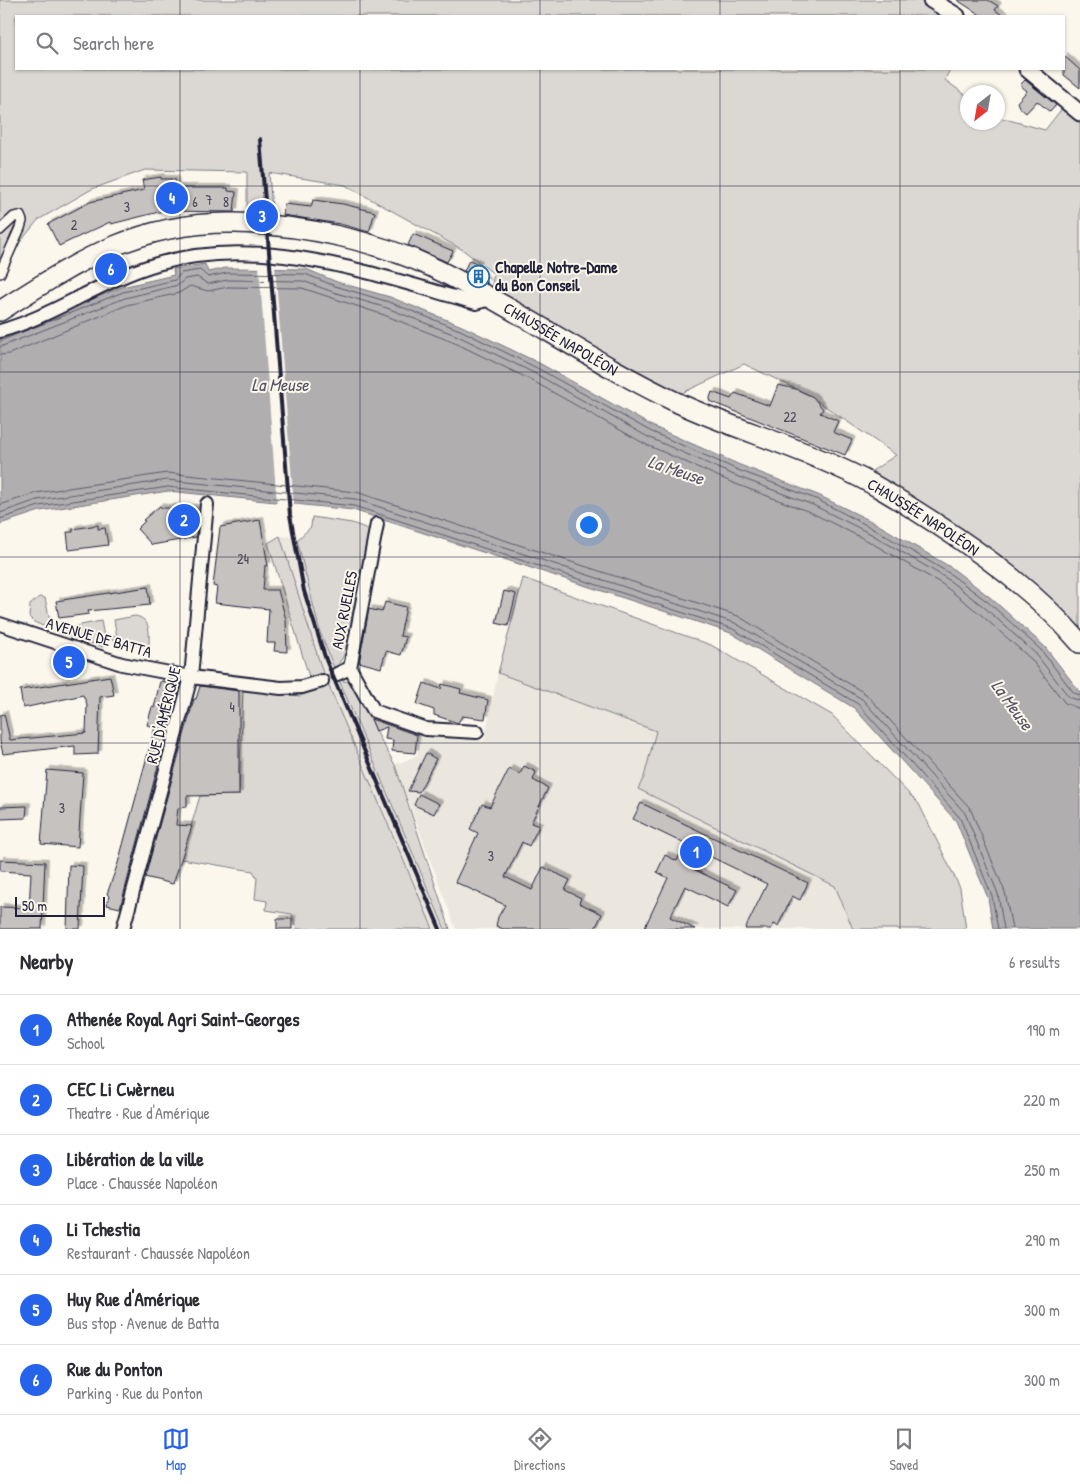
<!DOCTYPE html>
<meta charset="utf-8">
<style>
:root{--surface:#fff;--page:#f2f2f3;--text:#2b2b33;--muted:#7c7c81;--line:#e1e1e2;--accent:#2563eb}
body{margin:0;font-family:"Patrick Hand",sans-serif;background:var(--page);color:var(--text)}
.compass{position:absolute;left:960px;top:85px;width:45px;height:45px;border-radius:50%;background:var(--surface);box-shadow:0 1px 4px #0004;rotate:211deg}
.scale{position:absolute;left:15px;bottom:12px;width:90px;box-sizing:border-box;padding-left:5px;border:2px solid #22223b;border-top:0;font-size:14px;line-height:18px;white-space:nowrap;color:#22223b;-webkit-text-stroke:4px #fbf7ec;paint-order:stroke}
.you{position:absolute;left:588px;top:524px;width:18px;height:18px;margin:-12px;border:4px solid #fff;border-radius:50%;background:#1a73e8;box-shadow:0 0 0 8px #1a73e833}
.badge{display:grid;place-items:center;width:32px;height:32px;border-radius:50%;background:var(--accent);color:#fff;font-size:16px;font-weight:700}
.pin{position:absolute;translate:-50% -50%;border:2px solid #fff;box-shadow:0 1px 5px #0006}
.list{margin:0;padding:0;list-style:none}
h2{display:flex;justify-content:space-between;align-items:center;height:65px;margin:0;padding:0 20px;font-size:21px}
h2 small{font-size:16px;font-weight:400;color:var(--muted)}
.list li{display:grid;grid-template-columns:32px 1fr auto;gap:15px;align-items:center;box-sizing:border-box;height:70px;padding:0 20px;border-top:1px solid var(--line)}
.list b{display:block;font-size:19px;white-space:nowrap}
.list p{margin:0;font-size:16px;white-space:nowrap;color:var(--muted)}
.list em{font-size:16px;font-style:normal;color:var(--muted)}
.icon{flex:none;width:28px;height:28px;fill:none;stroke:currentColor;stroke-width:2;stroke-linecap:round;stroke-linejoin:round}
.map{position:relative;flex:none;width:1080px;height:929px;overflow:hidden}
.search{position:absolute;background:var(--surface);box-shadow:0 1px 4px #0004;left:15px;right:15px;top:15px;height:55px;display:flex;align-items:center;gap:12px;box-sizing:border-box;padding:0 18px;border-radius:0px;color:var(--muted);font-size:19px}
.sheet{height:485px;background:var(--surface)}
nav{display:flex;justify-content:space-around;align-items:center;box-sizing:border-box;height:70px;border-top:1px solid var(--line);background:var(--surface);font-size:14px;color:var(--muted)}
nav a{display:grid;justify-items:center;gap:2px}
nav .on{color:var(--accent)}
.map>svg:first-child{display:block}
.built{fill:#ebe7df}
.green{fill:#dbd8d3;stroke:#7e7d87}
.water{fill:#b1aeb0;stroke:#787681}
.pier{fill:#fbf7ec}
.lines{fill:none;stroke-linecap:round;stroke-linejoin:round}
.shore{stroke:#5b5a6a;stroke-width:1}
.building{fill:#c6c2c0;stroke:#22223b;filter:url(#shadow)}
.pedestrian-casing{stroke:#22223b;stroke-width:12}
.minor-casing{stroke:#22223b;stroke-width:16}
.tertiary-casing{stroke:#22223b;stroke-width:19}
.primary-casing{stroke:#22223b;stroke-width:22}
.pedestrian{stroke:#fbf7ec;stroke-width:9}
.minor{stroke:#fbf7ec;stroke-width:12}
.tertiary{stroke:#fbf7ec;stroke-width:15}
.primary{stroke:#fbf7ec;stroke-width:19}
.rail{stroke:#22223b;stroke-width:4}
.grid{fill:none;stroke:#22223b;stroke-width:1;stroke-opacity:0.55}
.labels{text-anchor:middle;stroke-width:4;stroke-linejoin:round;paint-order:stroke}
.number-label{font-size:14px;fill:#4b4a5c}
.poi-label{font-size:16px;font-weight:bold;fill:#22223b;stroke:#fbf7ec;text-anchor:start}
.street-label{font-size:16px;fill:#22223b;stroke:#fbf7ec}
.water-label{font-size:18px;font-style:italic;fill:#545364;stroke:#fbf7ec}
</style>
<div class="map">
<svg width="1080" height="929" viewBox="0 0 1080 929">
<defs>
<filter id="shadow"><feDropShadow dx="3.5" dy="-3.5" stdDeviation="0" flood-color="#0004"/></filter>
</defs>
<rect width="100%" height="100%" fill="#fbf7ec"/>
<filter id="ink" filterUnits="userSpaceOnUse"><feTurbulence type="fractalNoise" baseFrequency=".02" numOctaves="2"/><feDisplacementMap in="SourceGraphic" scale="10" xChannelSelector="R" yChannelSelector="G"/><feConvolveMatrix kernelMatrix="1 2 1 2 8 2 1 2 1" color-interpolation-filters="sRGB"/></filter>
<g filter="url(#ink)">
<!-- built -->
<g class="built">
<polygon points="280,536 296,537 320,632 445,929 433,929 322,670"/>
<polygon points="498,673 656,731 644,777 639,789 835,886 853,929 456,929 395,765 418,755 419,733 484,741"/>
</g>
<!-- green -->
<g class="green">
<polygon points="0,0 931,0 957,16 16,16 16,69 950,69 945,80 967,96 968,122 998,122 998,117 1045,130 1067,102 1080,113 1080,632 1024,578 955,525 872,471 896,455 807,394 744,364 678,395 490,293 494,274 463,250 345,185 269,173 273,223 247,214 247,172 145,170 92,189 38,220 0,267"/>
<polygon points="312,517 352,523 368,529 371,536 347,650 335,670 320,632 297,540 311,527"/>
<polygon points="280,536 322,670 433,929 296,929 292,914 266,910 267,901 255,899 257,878 253,871 181,859 200,796 239,795 243,690 300,696 324,686 310,680 268,543"/>
<polygon points="523,578 711,645 832,715 919,804 960,888 966,929 853,929 835,886 638,789 644,777 656,731 498,673"/>
<polygon points="39,597 45,598 50,621 43,626 34,622 29,617 30,605"/>
<path d="M135 616C152 619 149 634 149 648L107 638 106 635 117 637 114 620Z"/>
<polygon points="101,621 105,642 103,647 59,633 81,625"/>
<polygon points="339,680 355,683 376,731 395,765 450,929 445,929"/>
</g>
<!-- water -->
<polygon class="water" points="205,264 208,272 226,268 306,269 337,282 390,297 462,326 539,363 652,426 740,465 818,495 877,524 952,568 991,598 1045,647 1080,692 1080,929 993,929 988,898 956,821 854,708 731,633 353,510 168,491 40,511 0,524 0,337 122,287 174,275 173,269"/>
<!-- pier -->
<polygon class="pier" points="259,266 275,266 294,507 277,505"/>
<g class="lines">
<!-- shore -->
<g class="shore">
<polyline points="0,341 123,292 175,280 181,273 200,270 208,277 227,273 305,274 335,286 389,302 460,330 537,368 650,431 738,470 816,499 874,529 949,573 988,602 1041,650 1074,693 1080,695"/>
<polyline points="0,347 125,298 178,285 185,279 197,277 208,284 227,280 303,281 333,292 387,308 458,336 534,373 648,437 736,476 813,505 871,534 946,578 984,607 1036,654 1069,697 1080,701"/>
<polyline points="0,355 9,354 127,305 179,293 190,286 208,291 228,287 302,288 384,315 455,343 531,380 645,444 733,483 810,512 868,541 942,584 979,613 1031,659 1065,703 1080,709"/>
<polyline points="0,505 36,493 167,473 356,492 738,616 866,694 970,808 1005,892 1012,929"/>
<polyline points="0,513 37,500 167,480 355,499 735,623 862,699 965,813 998,894 1004,929"/>
<polyline points="0,519 39,506 168,487 354,506 733,629 858,704 960,818 992,896 998,929"/>
</g>
</g>
<!-- building -->
<g class="building">
<polygon points="957,0 988,0 998,6 995,10 1004,16 982,16"/>
<polygon points="1064,56 1080,70 1080,88 1064,75"/>
<polygon points="1025,80 1056,105 1050,112 1037,101 1026,113 1019,107 1017,102 1027,91 1020,85"/>
<polygon points="161,177 161,179 175,179 176,188 228,188 228,191 236,192 234,212 163,211 111,224 110,222 59,246 48,224 90,202 144,190 142,180"/>
<polygon points="313,200 343,204 375,212 369,232 340,224 283,215 284,204 311,207"/>
<polygon points="413,234 453,251 447,262 408,245"/>
<polygon points="469,260 479,264 477,268 488,284 464,271"/>
<polygon points="778,385 796,389 813,397 823,409 820,413 838,421 833,432 852,440 845,455 709,401 712,392 731,399 735,393 770,406"/>
<polygon points="160,506 162,508 197,508 196,537 152,545 137,529 145,521 143,520"/>
<polygon points="260,520 268,566 265,565 263,590 278,590 286,620 287,652 274,651 275,643 267,643 269,609 215,603 217,587 213,586 220,527"/>
<polygon points="98,525 98,529 105,528 108,545 69,550 67,532 73,532 73,529"/>
<polygon points="148,587 150,605 88,611 89,614 59,618 56,601"/>
<polygon points="504,591 516,594 508,626 496,623"/>
<polygon points="385,602 406,607 400,636 406,637 401,655 386,651 381,668 359,662 369,609 382,612"/>
<polygon points="110,676 114,695 100,697 98,754 75,755 75,746 3,754 0,741 0,715 4,714 10,740 86,733 87,704 83,695 23,708 20,690"/>
<polygon points="160,681 180,684 120,908 107,905 109,896 107,894 118,863 151,742 155,727 147,725 152,707 154,708"/>
<polygon points="424,683 441,689 442,684 461,689 460,693 488,700 485,719 462,716 458,723 434,715 434,710 417,704"/>
<polygon points="200,686 239,691 239,795 187,796 187,807 178,808 176,825 192,826 173,884 145,877 194,699 196,699"/>
<polygon points="371,719 417,735 415,753 392,751 393,740 385,739 387,727 376,731"/>
<polygon points="426,753 436,759 419,792 408,791"/>
<polygon points="524,766 536,772 533,780 548,788 531,823 539,826 529,846 522,842 505,877 532,890 543,867 570,880 565,890 581,898 579,903 602,914 595,929 503,929 496,926 498,917 505,905 455,882 478,833 470,829 482,804 490,807 509,769 520,774"/>
<polygon points="47,770 83,773 78,847 41,844"/>
<polygon points="419,794 439,804 434,814 414,805"/>
<polygon points="641,803 808,883 800,900 792,896 778,926 774,924 771,929 745,929 767,884 701,852 693,869 737,890 728,907 685,886 670,917 695,929 644,929 668,878 657,872 665,855 677,861 685,844 633,819"/>
<polygon points="27,806 26,818 0,819 0,807"/>
<polygon points="0,860 45,862 42,929 0,929 0,907 29,908 31,873 0,871"/>
<polygon points="69,865 83,866 80,929 67,929"/>
<rect x="277" y="919" width="15" height="10"/>
</g>
<g class="lines">
<defs>
<polyline id="pedestrian" points="0,230 14,217 20,216 22,221 20,228 0,273"/>
<g id="minor">
<path d="M0 331C52 317 104 279 157 264 263 233 375 275 476 303L490 299"/>
<polyline points="377,524 350,668 374,711 426,729 477,732"/>
<polyline points="0,624 122,664 191,677 281,688 302,687 322,681"/>
<polyline points="337,674 350,668"/>
<polyline points="123,929 191,677 207,504"/>
</g>
<g id="tertiary">
<polyline points="931,0 957,16"/>
<polyline points="1027,69 1080,113"/>
</g>
<g id="primary">
<path id="s1" d="M0 311C78 261 139 221 235 223 303 225 375 240 436 269 518 309 594 363 676 402 729 427 787 443 840 468 874 483 904 503 935 523 988 557 1039 595 1080 643"/>
</g>
</defs>
<!-- pedestrian casing -->
<use href="#pedestrian" class="pedestrian-casing"/>
<!-- minor casing -->
<use href="#minor" class="minor-casing"/>
<!-- tertiary casing -->
<use href="#tertiary" class="tertiary-casing"/>
<!-- primary casing -->
<use href="#primary" class="primary-casing"/>
<!-- pedestrian -->
<use href="#pedestrian" class="pedestrian"/>
<!-- minor -->
<use href="#minor" class="minor"/>
<!-- tertiary -->
<use href="#tertiary" class="tertiary"/>
<!-- primary -->
<use href="#primary" class="primary"/>
<!-- rail -->
<polyline class="rail" points="260,139 290,515 304,591 326,660 440,929"/>
</g>
</g>
<!-- grid -->
<path class="grid" d="M180 0V16M360 0V16M540 0V16M720 0V16M900 0V16M180 69V929M360 69V929M540 69V929M720 69V929M900 69V929M0 186H1080M0 372H1080M0 557H1080M0 743H1080"/>
<!-- icons -->
<defs>
<symbol id="building-ring" viewBox="-11 -11 22 22"><circle r="9.5" fill="#fbf7ec" stroke="#1f6fb2" stroke-width="1.5"/><path d="M-4-6H4V6H1V3H-1V6H-4ZM-2.5-4.3h1.7v1.8h-1.7ZM.8-4.3h1.7v1.8H.8ZM-2.5-1h1.7V.8h-1.7ZM.8-1h1.7V.8H.8Z" fill="#1f6fb2"/></symbol>
</defs>
<g fill-rule="evenodd">
<use href="#building-ring" x="466" y="264" width="25" height="25"/>
</g>
<g class="labels">
<!-- number labels -->
<g class="number-label">
<text x="209" y="205">7</text>
<text x="195" y="207">6</text>
<text x="226" y="207">8</text>
<text x="127" y="212">3</text>
<text x="74" y="230">2</text>
<text x="790" y="422">22</text>
<text x="243" y="564">24</text>
<text x="232" y="712">4</text>
<text x="62" y="813">3</text>
<text x="491" y="861">3</text>
</g>
<!-- poi labels -->
<g class="poi-label">
<text x="495" y="273">Chapelle Notre-Dame<tspan x="495" dy="18">du Bon Conseil</tspan></text>
</g>
<!-- street labels -->
<g class="street-label">
<text dy="6" stroke="none"><textPath href="#s1" startOffset="606">CHAUSSÉE NAPOLÉON</textPath></text>
<text dy="6" stroke="none"><textPath href="#s1" startOffset="1011">CHAUSSÉE NAPOLÉON</textPath></text>
<text transform="translate(344 610) rotate(-79)" y="6">AUX RUELLES</text>
<text transform="translate(99 637) rotate(16)" y="6">AVENUE DE BATTA</text>
<text transform="translate(163 715) rotate(-76)" y="6">RUE D'AMÉRIQUE</text>
</g>
<!-- water labels -->
<g class="water-label">
<text x="280" y="391">La Meuse</text>
<text transform="translate(676 470) rotate(19)" y="6">La Meuse</text>
<text transform="translate(1012 705) rotate(54)" y="6">La Meuse</text>
</g>
</g>
</svg>
<svg class="compass" viewBox="-18 -18 36 36"><path d="M0-13l5 13h-10z" fill="#e53935"/><path d="M0 13l5-13h-10z" fill="#7c7c81"/></svg>
<div class="scale">50 m</div>
<div class="you"></div>
<div class="pin badge" style="left:696px;top:852px">1</div>
<div class="pin badge" style="left:184px;top:520px">2</div>
<div class="pin badge" style="left:262px;top:216px">3</div>
<div class="pin badge" style="left:172px;top:198px">4</div>
<div class="pin badge" style="left:69px;top:662px">5</div>
<div class="pin badge" style="left:111px;top:269px">6</div>
<div class="search"><svg class="icon" aria-label="search" viewBox="0 0 24 24"><circle cx="10" cy="10" r="6"/><path d="M15 15l6 6"/></svg>Search here</div>
</div>
<section class="sheet">
<h2>Nearby<small>6 results</small></h2>
<ul class="list">
<li><span class="badge">1</span><div><b>Athenée Royal Agri Saint-Georges</b><p>School</p></div><em>190 m</em></li>
<li><span class="badge">2</span><div><b>CEC Li Cwèrneu</b><p>Theatre · Rue d'Amérique</p></div><em>220 m</em></li>
<li><span class="badge">3</span><div><b>Libération de la ville</b><p>Place · Chaussée Napoléon</p></div><em>250 m</em></li>
<li><span class="badge">4</span><div><b>Li Tchestia</b><p>Restaurant · Chaussée Napoléon</p></div><em>290 m</em></li>
<li><span class="badge">5</span><div><b>Huy Rue d'Amérique</b><p>Bus stop · Avenue de Batta</p></div><em>300 m</em></li>
<li><span class="badge">6</span><div><b>Rue du Ponton</b><p>Parking · Rue du Ponton</p></div><em>300 m</em></li>
</ul>
</section>
<nav>
<a class="on"><svg class="icon" aria-label="map" viewBox="0 0 24 24"><path d="M3 6l6-2 6 2 6-2v14l-6 2-6-2-6 2zM9 4v14M15 6v14"/></svg>Map</a>
<a><svg class="icon" aria-label="directions" viewBox="0 0 24 24"><path d="M12 3l9 9-9 9-9-9zM9 14v-3h6M13 9l2 2-2 2"/></svg>Directions</a>
<a><svg class="icon" aria-label="saved" viewBox="0 0 24 24"><path d="M7 4h10v16l-5-4-5 4z"/></svg>Saved</a>
</nav>
